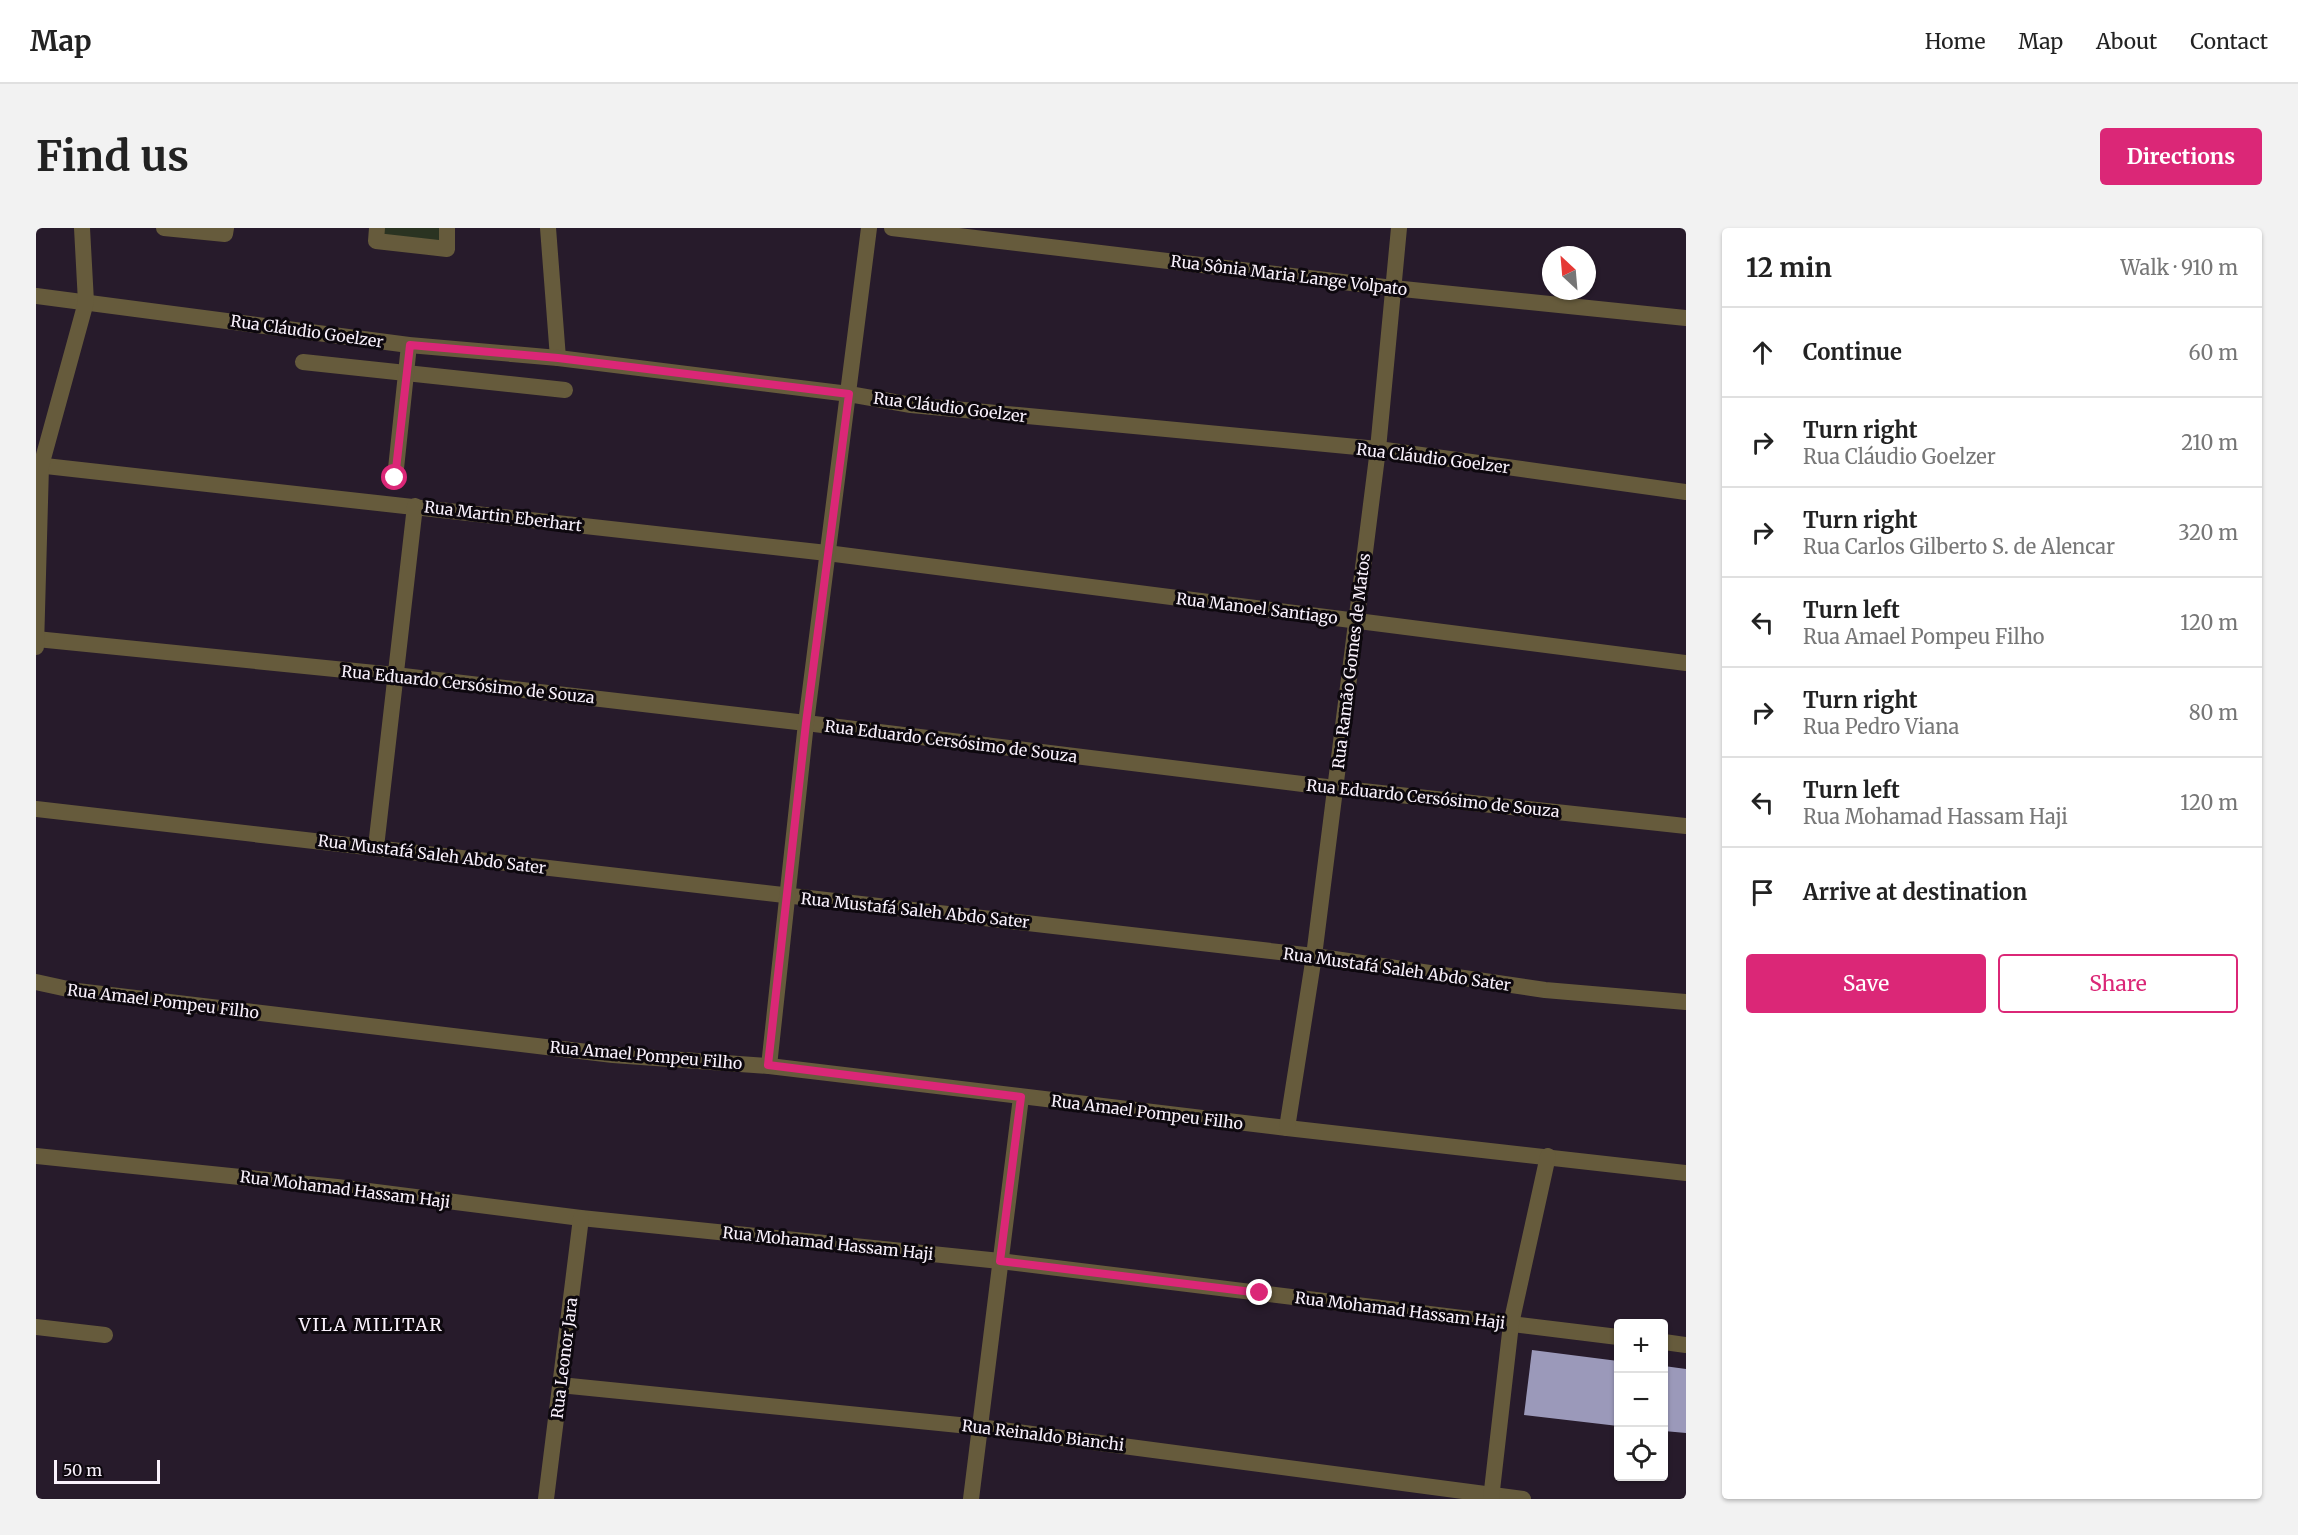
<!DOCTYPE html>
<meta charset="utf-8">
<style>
:root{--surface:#fff;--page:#f2f2f2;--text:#222;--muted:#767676;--line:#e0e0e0;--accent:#db2777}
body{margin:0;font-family:Merriweather,serif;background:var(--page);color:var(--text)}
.controls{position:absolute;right:18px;bottom:18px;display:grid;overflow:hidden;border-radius:6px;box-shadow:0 2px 4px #0004}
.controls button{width:54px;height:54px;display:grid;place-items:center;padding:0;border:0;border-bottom:2px solid var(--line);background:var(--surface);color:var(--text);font:30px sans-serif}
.compass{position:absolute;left:1506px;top:18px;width:54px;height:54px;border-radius:50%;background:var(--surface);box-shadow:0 2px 4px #0004;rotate:334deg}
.scale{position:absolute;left:18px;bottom:15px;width:106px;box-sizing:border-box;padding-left:6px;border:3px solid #f9f1fc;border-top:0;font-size:16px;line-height:21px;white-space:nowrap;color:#f9f1fc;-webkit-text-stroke:4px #0d080e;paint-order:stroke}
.stop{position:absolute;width:18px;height:18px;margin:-14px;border:4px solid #db2777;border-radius:50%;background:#fff}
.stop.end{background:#db2777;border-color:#fff;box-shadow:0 2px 6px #0008}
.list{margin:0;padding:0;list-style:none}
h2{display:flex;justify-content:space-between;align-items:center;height:78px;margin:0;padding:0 24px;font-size:26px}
h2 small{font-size:20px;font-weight:400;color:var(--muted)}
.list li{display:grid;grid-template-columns:39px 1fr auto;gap:18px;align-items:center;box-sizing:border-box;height:90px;padding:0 24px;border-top:2px solid var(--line)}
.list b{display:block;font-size:22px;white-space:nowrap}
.list p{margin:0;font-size:20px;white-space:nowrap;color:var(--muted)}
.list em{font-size:20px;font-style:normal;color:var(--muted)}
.actions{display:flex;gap:12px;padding:18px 24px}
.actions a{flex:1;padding:14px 0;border:2px solid var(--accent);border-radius:6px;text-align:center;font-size:21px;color:var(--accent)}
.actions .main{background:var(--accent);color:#fff}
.icon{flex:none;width:33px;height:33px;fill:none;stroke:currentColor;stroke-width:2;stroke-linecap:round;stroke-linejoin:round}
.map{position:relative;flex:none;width:1650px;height:1271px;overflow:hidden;border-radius:6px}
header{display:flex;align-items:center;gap:36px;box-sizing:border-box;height:84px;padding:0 30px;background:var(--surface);border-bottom:2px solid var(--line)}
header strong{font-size:28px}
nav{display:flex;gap:33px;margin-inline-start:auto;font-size:21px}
.intro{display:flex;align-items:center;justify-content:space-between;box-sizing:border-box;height:144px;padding:0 36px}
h1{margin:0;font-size:42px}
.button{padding:15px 27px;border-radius:6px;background:var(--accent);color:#fff;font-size:21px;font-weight:700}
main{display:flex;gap:36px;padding:0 36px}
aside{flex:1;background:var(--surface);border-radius:6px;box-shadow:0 2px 4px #0004}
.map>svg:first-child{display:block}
.green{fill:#2a3321}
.building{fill:#9b99ba}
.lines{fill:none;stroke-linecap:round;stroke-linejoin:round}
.minor{stroke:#665b3c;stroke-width:16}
.route{stroke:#db2777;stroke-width:8}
.labels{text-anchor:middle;stroke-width:6;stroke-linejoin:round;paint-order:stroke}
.street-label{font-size:16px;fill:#f9f1fc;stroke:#0d080e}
.neighbourhood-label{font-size:18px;letter-spacing:1.5px;fill:#f9f1fc;stroke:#0d080e}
</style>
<header>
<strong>Map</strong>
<nav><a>Home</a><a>Map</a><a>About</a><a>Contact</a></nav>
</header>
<div class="intro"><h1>Find us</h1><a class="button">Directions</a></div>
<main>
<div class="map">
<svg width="1650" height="1271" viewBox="0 0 1650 1271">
<rect width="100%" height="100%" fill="#271b2b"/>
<!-- green -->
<polygon class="green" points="348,0 405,0 405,14 348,7"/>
<!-- building -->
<g class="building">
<polygon points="1496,1122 1582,1133 1582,1198 1488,1187"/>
<polygon points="1628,1138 1650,1141 1650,1205 1628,1203"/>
</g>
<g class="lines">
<!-- minor -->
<g class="minor">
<polyline points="128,0 189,6 190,0"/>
<polyline points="341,0 340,13 411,21 411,0"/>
<polyline points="512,0 522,130"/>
<polyline points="856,0 1357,60 1650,90"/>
<polyline points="0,68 373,117 522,130 813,166 875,177 1342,221 1650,264"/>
<polyline points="267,134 529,162"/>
<polyline points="0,237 791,325 1650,435"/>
<polyline points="359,250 373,117"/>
<polyline points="0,411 359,447 770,495 1299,560 1650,598"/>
<polyline points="0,419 5,238 50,74 46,0"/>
<polyline points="0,581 1278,728 1509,762 1650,774"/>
<polyline points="340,619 379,278"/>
<polyline points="0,754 41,763 577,827 733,838 1251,900 1650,945"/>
<polyline points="733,838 770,495 833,0"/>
<polyline points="1251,900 1278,728 1342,221 1363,0"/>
<polyline points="0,928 301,959 545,990 964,1033 1582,1109"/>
<polyline points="0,1099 69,1107"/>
<polyline points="1628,1114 1650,1117"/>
<polyline points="524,1157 943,1199 1487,1271"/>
<polyline points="510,1271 545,990"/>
<polyline points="935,1271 985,869"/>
<polyline points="1455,1271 1475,1096 1512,928"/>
</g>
</g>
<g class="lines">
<!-- route -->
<polyline class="route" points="359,250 374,117 522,130 813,166 770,495 732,837 985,869 964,1033 1224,1065"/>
</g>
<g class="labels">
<!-- street labels -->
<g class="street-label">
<text transform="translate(1253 47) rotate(7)" y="6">Rua Sônia Maria Lange Volpato</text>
<text transform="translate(271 103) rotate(8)" y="6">Rua Cláudio Goelzer</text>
<text transform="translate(914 179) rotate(7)" y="6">Rua Cláudio Goelzer</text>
<text transform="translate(1397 230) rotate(7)" y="6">Rua Cláudio Goelzer</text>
<text transform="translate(467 288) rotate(7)" y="6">Rua Martin Eberhart</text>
<text transform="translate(1221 380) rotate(7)" y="6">Rua Manoel Santiago</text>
<text transform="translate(1315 433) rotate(-83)" y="6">Rua Ramão Gomes de Matos</text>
<text transform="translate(432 456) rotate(6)" y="6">Rua Eduardo Cersósimo de Souza</text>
<text transform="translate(915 513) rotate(7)" y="6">Rua Eduardo Cersósimo de Souza</text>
<text transform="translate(1397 570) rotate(6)" y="6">Rua Eduardo Cersósimo de Souza</text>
<text transform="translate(396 626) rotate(7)" y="6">Rua Mustafá Saleh Abdo Sater</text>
<text transform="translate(879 682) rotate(6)" y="6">Rua Mustafá Saleh Abdo Sater</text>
<text transform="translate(1361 741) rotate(8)" y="6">Rua Mustafá Saleh Abdo Sater</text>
<text transform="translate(127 773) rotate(7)" y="6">Rua Amael Pompeu Filho</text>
<text transform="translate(610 827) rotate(5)" y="6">Rua Amael Pompeu Filho</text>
<text transform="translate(1111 884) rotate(7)" y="6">Rua Amael Pompeu Filho</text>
<text transform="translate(309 961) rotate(7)" y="6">Rua Mohamad Hassam Haji</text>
<text transform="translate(792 1015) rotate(6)" y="6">Rua Mohamad Hassam Haji</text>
<text transform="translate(1364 1082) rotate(7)" y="6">Rua Mohamad Hassam Haji</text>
<text transform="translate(528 1130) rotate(-83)" y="6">Rua Leonor Jara</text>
<text transform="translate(1007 1207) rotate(7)" y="6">Rua Reinaldo Bianchi</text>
</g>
<!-- neighbourhood labels -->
<g class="neighbourhood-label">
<text x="335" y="1103">VILA MILITAR</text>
</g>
</g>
</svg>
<div class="controls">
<button>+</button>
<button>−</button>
<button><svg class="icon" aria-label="locate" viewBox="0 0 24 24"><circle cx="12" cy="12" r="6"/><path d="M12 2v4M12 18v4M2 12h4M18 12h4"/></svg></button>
</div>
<svg class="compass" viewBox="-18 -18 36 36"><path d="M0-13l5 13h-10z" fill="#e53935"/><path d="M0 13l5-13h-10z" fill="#767676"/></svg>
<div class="scale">50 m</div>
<div class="stop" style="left:359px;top:250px"></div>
<div class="stop end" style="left:1224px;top:1065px"></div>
</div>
<aside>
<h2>12 min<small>Walk · 910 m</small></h2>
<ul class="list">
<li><svg class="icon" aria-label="ahead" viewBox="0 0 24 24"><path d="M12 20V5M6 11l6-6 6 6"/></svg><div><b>Continue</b></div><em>60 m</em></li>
<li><svg class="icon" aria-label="right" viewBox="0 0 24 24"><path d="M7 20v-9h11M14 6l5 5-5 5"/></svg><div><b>Turn right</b><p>Rua Cláudio Goelzer</p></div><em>210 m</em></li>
<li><svg class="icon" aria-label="right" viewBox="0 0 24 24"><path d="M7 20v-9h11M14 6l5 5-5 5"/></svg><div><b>Turn right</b><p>Rua Carlos Gilberto S. de Alencar</p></div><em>320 m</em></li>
<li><svg class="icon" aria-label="left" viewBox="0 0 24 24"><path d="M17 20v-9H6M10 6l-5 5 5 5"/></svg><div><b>Turn left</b><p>Rua Amael Pompeu Filho</p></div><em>120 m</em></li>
<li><svg class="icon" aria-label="right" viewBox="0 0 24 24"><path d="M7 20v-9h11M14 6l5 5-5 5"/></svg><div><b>Turn right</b><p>Rua Pedro Viana</p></div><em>80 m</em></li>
<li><svg class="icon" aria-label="left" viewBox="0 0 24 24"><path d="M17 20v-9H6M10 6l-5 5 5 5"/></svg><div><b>Turn left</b><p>Rua Mohamad Hassam Haji</p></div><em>120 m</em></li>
<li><svg class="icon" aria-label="arrive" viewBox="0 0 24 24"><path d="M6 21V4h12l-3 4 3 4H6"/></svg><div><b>Arrive at destination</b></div></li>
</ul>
<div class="actions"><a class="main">Save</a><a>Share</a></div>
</aside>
</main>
